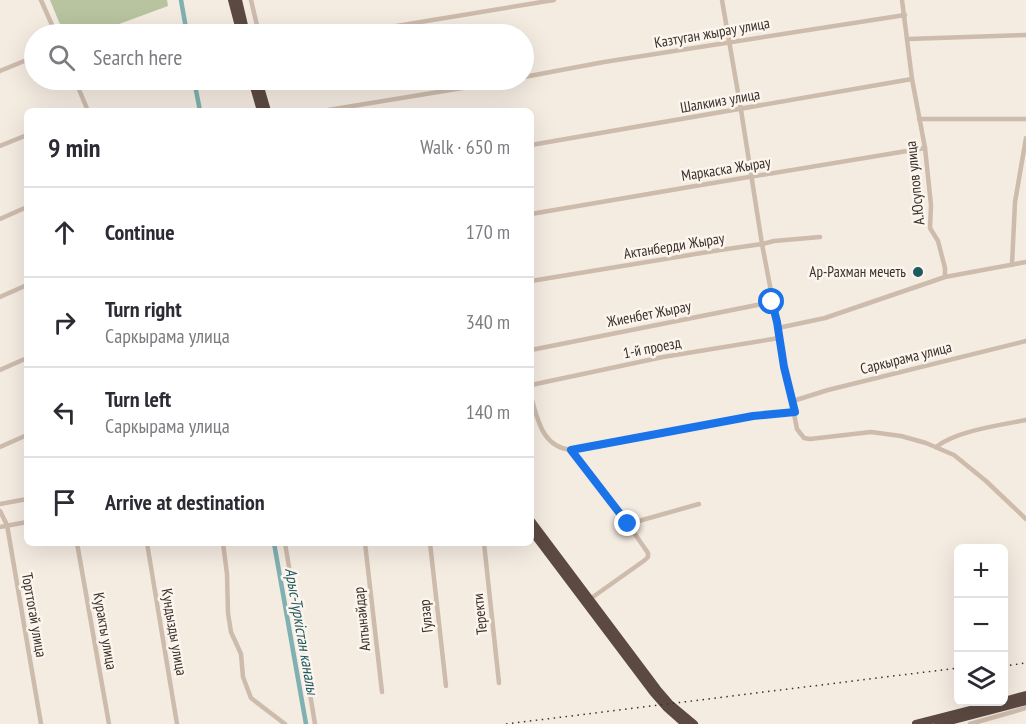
<!DOCTYPE html>
<meta charset="utf-8">
<style>
:root{--surface:#fff;--page:#f2f2f3;--text:#2b2b33;--muted:#7c7c81;--line:#e1e1e2}
body{margin:0;font-family:"PT Sans Narrow",sans-serif;background:var(--page);color:var(--text)}
.controls{position:absolute;right:18px;bottom:18px;display:grid;overflow:hidden;border-radius:9px;box-shadow:0 6px 24px #0002}
.controls button{width:54px;height:54px;display:grid;place-items:center;padding:0;border:0;border-bottom:2px solid var(--line);background:var(--surface);color:var(--text);font:30px sans-serif}
.stop{position:absolute;width:18px;height:18px;margin:-14px;border:4px solid #1a73e8;border-radius:50%;background:#fff}
.stop.end{background:#1a73e8;border-color:#fff;box-shadow:0 2px 6px #0008}
.list{margin:0;padding:0;list-style:none}
h2{display:flex;justify-content:space-between;align-items:center;height:78px;margin:0;padding:0 24px;font-size:26px}
h2 small{font-size:20px;font-weight:400;color:var(--muted)}
.list li{display:grid;grid-template-columns:39px 1fr auto;gap:18px;align-items:center;box-sizing:border-box;height:90px;padding:0 24px;border-top:2px solid var(--line)}
.list b{display:block;font-size:22px;white-space:nowrap}
.list p{margin:0;font-size:20px;white-space:nowrap;color:var(--muted)}
.list em{font-size:20px;font-style:normal;color:var(--muted)}
.icon{flex:none;width:33px;height:33px;fill:none;stroke:currentColor;stroke-width:2;stroke-linecap:round;stroke-linejoin:round}
.map{position:relative;flex:none;width:1026px;height:724px;overflow:hidden}
.search{position:absolute;background:var(--surface);box-shadow:0 6px 24px #0002;left:24px;top:24px;width:510px;height:66px;display:flex;align-items:center;gap:15px;box-sizing:border-box;padding:0 21px;border-radius:33px;color:var(--muted);font-size:22px}
.panel{position:absolute;background:var(--surface);box-shadow:0 6px 24px #0002;left:24px;top:108px;width:510px;height:438px;border-radius:9px}
.map>svg:first-child{display:block}
.green{fill:#b8c4a0}
.lines{fill:none;stroke-linecap:round;stroke-linejoin:round}
.canal{stroke:#7fb0b2;stroke-width:4.5}
.street{stroke:#cdbbac;stroke-width:4.5}
.secondary{stroke:#a18a7d;stroke-width:6}
.highway{stroke:#5c4a42;stroke-width:8}
.rail{stroke:#3b302b;stroke-width:1.5;stroke-dasharray:1.5 4.5;stroke-linecap:butt}
.route{stroke:#1a73e8;stroke-width:8}
.poi-dot{fill:#1f5a5e;stroke:#fbf5ee;stroke-width:2}
.labels{text-anchor:middle;stroke-width:5;stroke-linejoin:round;paint-order:stroke}
.street-label{font-size:15px;fill:#3b302b;stroke:#fbf5ee}
.poi-label{font-size:15px;fill:#3b302b;stroke:#fbf5ee;text-anchor:end}
.water-label{font-size:16px;font-style:italic;fill:#1f5a5e;stroke:#fbf5ee}
</style>
<div class="map">
<svg width="1026" height="724" viewBox="0 0 1026 724">
<rect width="100%" height="100%" fill="#f4ebe1"/>
<!-- green -->
<polygon class="green" points="50,0 167,0 168,6 92,34 64,34"/>
<g class="lines">
<!-- canal -->
<g class="canal">
<polyline points="181,0 187,34"/>
<polyline points="194,80 200,111"/>
<polyline points="274,543 306,724"/>
</g>
<!-- street -->
<g class="street">
<polyline points="41,0 56,34"/>
<polyline points="251,0 259,34"/>
<polyline points="722,0 741,110 762,244 778,328 825,318 945,277 1026,262"/>
<polyline points="902,0 912,79 925,148 931,205 930,228 938,241 945,268 945,277"/>
<polyline points="348,34 554,0"/>
<polyline points="908,39 1026,35"/>
<polyline points="0,71 34,57"/>
<polyline points="524,77 604,62 905,15"/>
<polyline points="75,80 88,111"/>
<polyline points="322,111 511,80"/>
<polyline points="919,119 1026,119"/>
<polyline points="531,145 912,79"/>
<polyline points="0,146 27,135"/>
<polyline points="531,214 707,184 925,148"/>
<polyline points="0,219 27,207"/>
<polyline points="1012,265 1015,202 1026,138"/>
<polyline points="531,281 720,250 762,244 774,241 820,237"/>
<polyline points="0,297 27,285"/>
<polyline points="531,350 772,302"/>
<polyline points="0,370 27,358"/>
<polyline points="531,385 663,357 779,338 797,429 804,438 810,439 871,432 901,436 926,443 954,455 986,481 1026,519"/>
<path d="M531 397C538 420 542 447 571 450"/>
<polyline points="793,401 828,390 1026,341"/>
<polyline points="0,447 27,435"/>
<path d="M936 447C956 431 1000 425 1026 420"/>
<polyline points="0,504 27,499"/>
<polyline points="0,511 7,525 41,724"/>
<polyline points="628,524 699,504"/>
<polyline points="0,527 27,522"/>
<polyline points="77,543 109,724"/>
<polyline points="147,543 177,724"/>
<polyline points="223,543 227,574 228,613 231,632 241,654 243,677 251,698 285,724"/>
<polyline points="285,543 315,724"/>
<polyline points="365,543 382,692"/>
<polyline points="430,543 446,686"/>
<polyline points="484,543 499,683"/>
<polyline points="590,599 645,560 648,557 648,553 628,524 571,450 753,416 795,412"/>
<polyline points="970,724 1026,708"/>
</g>
<!-- secondary -->
<polyline class="secondary" points="778,328 779,338"/>
<!-- highway -->
<g class="highway">
<polyline points="232,0 241,34"/>
<polyline points="238,0 246,34"/>
<polyline points="252,80 261,111"/>
<polyline points="258,80 267,111"/>
<polyline points="531,521 657,689 670,704 694,724"/>
<polyline points="531,530 653,692 667,708 685,724"/>
<polyline points="1004,701 1026,695"/>
<polyline points="916,724 1002,702"/>
<polyline points="938,724 1026,701"/>
</g>
<!-- rail -->
<g class="rail">
<polyline points="1004,666 1026,663"/>
<polyline points="506,724 958,668"/>
</g>
</g>
<g class="lines">
<!-- route -->
<polyline class="route" points="628,524 571,450 753,416 795,412 784,367 777,322 772,302"/>
</g>
<!-- markers -->
<circle class="poi-dot" cx="918" cy="272" r="6"/>
<g class="labels">
<!-- street labels -->
<g class="street-label">
<text transform="translate(712 33) rotate(-10)" y="5">Казтуган жырау улица</text>
<text transform="translate(720 101) rotate(-10)" y="5">Шалкииз улица</text>
<text transform="translate(726 169) rotate(-9)" y="5">Маркаска Жырау</text>
<text transform="translate(915 183) rotate(-96)" y="5">А.Юсупов улица</text>
<text transform="translate(674 246) rotate(-9)" y="5">Актанберди Жырау</text>
<text transform="translate(649 314) rotate(-11)" y="5">Жиенбет Жырау</text>
<text transform="translate(652 348) rotate(-11)" y="5">1-й проезд</text>
<text transform="translate(906 358) rotate(-14)" y="5">Саркырама улица</text>
<text transform="translate(480 614) rotate(-96)" y="5">Теректи</text>
<text transform="translate(34 615) rotate(80)" y="5">Торттогай улица</text>
<text transform="translate(426 616) rotate(-96)" y="5">Гулзар</text>
<text transform="translate(362 619) rotate(-96)" y="5">Алтынайдар</text>
<text transform="translate(105 631) rotate(80)" y="5">Куракты улица</text>
<text transform="translate(174 632) rotate(80)" y="5">Кундызды улица</text>
</g>
<!-- poi labels -->
<g class="poi-label">
<text x="906" y="277">Ар-Рахман мечеть</text>
</g>
<!-- water labels -->
<g class="water-label">
<text transform="translate(302 631) rotate(80)" y="6">Арыс-Түркістан каналы</text>
</g>
</g>
</svg>
<div class="controls">
<button>+</button>
<button>−</button>
<button><svg class="icon" aria-label="layers" viewBox="0 0 24 24"><path d="M12 4l9 5-9 5-9-5zM3 14l9 5 9-5"/></svg></button>
</div>
<div class="stop" style="left:772px;top:302px"></div>
<div class="stop end" style="left:628px;top:524px"></div>
<div class="search"><svg class="icon" aria-label="search" viewBox="0 0 24 24"><circle cx="10" cy="10" r="6"/><path d="M15 15l6 6"/></svg>Search here</div>
<section class="panel">
<h2>9 min<small>Walk · 650 m</small></h2>
<ul class="list">
<li><svg class="icon" aria-label="ahead" viewBox="0 0 24 24"><path d="M12 20V5M6 11l6-6 6 6"/></svg><div><b>Continue</b></div><em>170 m</em></li>
<li><svg class="icon" aria-label="right" viewBox="0 0 24 24"><path d="M7 20v-9h11M14 6l5 5-5 5"/></svg><div><b>Turn right</b><p>Саркырама улица</p></div><em>340 m</em></li>
<li><svg class="icon" aria-label="left" viewBox="0 0 24 24"><path d="M17 20v-9H6M10 6l-5 5 5 5"/></svg><div><b>Turn left</b><p>Саркырама улица</p></div><em>140 m</em></li>
<li><svg class="icon" aria-label="arrive" viewBox="0 0 24 24"><path d="M6 21V4h12l-3 4 3 4H6"/></svg><div><b>Arrive at destination</b></div></li>
</ul>
</section>
</div>
